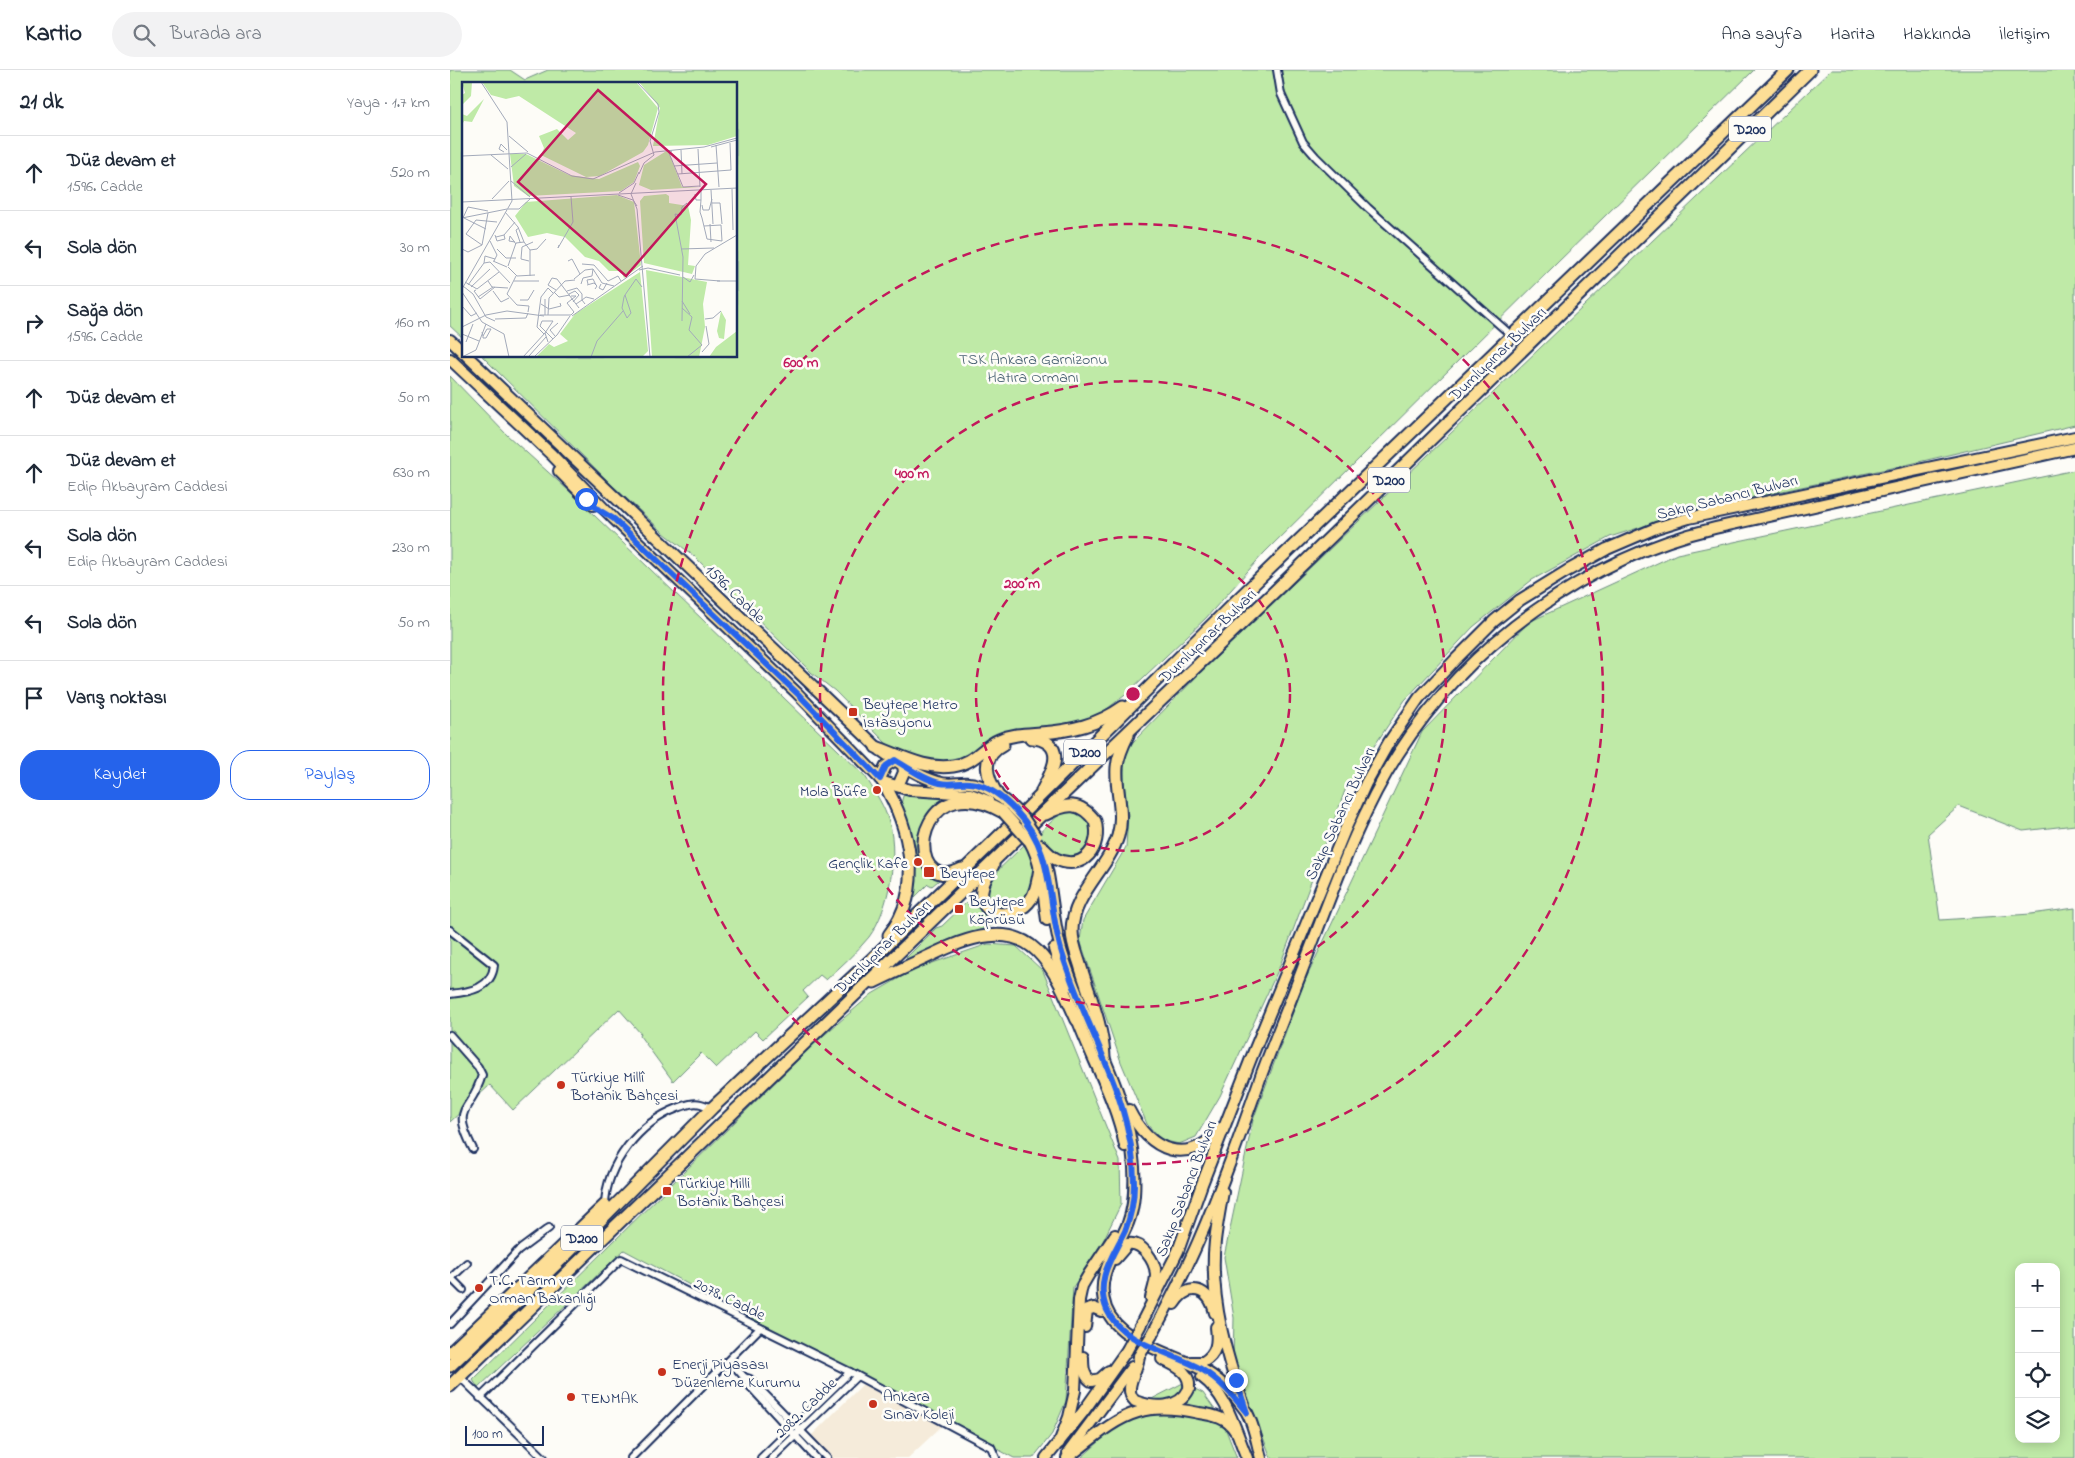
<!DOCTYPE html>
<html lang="tr">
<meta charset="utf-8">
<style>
:root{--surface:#fff;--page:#f2f2f3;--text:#1f2937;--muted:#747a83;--line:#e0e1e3;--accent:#2563eb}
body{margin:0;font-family:"Indie Flower",sans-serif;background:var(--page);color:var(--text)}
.controls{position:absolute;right:15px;bottom:15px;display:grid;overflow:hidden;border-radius:10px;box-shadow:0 2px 12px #0003}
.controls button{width:45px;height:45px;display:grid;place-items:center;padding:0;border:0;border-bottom:1px solid var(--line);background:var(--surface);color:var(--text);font:25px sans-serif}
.scale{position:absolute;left:15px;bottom:12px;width:79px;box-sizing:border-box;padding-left:5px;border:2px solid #1b2f5e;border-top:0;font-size:14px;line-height:18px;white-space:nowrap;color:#1b2f5e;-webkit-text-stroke:4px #fdfcf7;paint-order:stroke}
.stop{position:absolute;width:15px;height:15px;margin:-11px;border:4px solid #2563eb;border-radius:50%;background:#fff}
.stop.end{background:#2563eb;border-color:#fff;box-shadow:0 1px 5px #0008}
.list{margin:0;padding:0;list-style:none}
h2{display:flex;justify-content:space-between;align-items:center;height:65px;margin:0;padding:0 20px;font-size:21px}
h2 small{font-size:16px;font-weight:400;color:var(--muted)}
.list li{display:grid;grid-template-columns:32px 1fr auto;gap:15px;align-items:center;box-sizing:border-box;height:75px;padding:0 20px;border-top:1px solid var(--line)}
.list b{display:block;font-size:19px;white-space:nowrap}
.list p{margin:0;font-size:16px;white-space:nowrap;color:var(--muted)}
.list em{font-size:16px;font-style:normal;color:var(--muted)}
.actions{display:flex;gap:10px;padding:15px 20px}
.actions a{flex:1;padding:11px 0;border:1px solid var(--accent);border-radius:20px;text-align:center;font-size:18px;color:var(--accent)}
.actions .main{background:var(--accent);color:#fff}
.icon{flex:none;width:28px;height:28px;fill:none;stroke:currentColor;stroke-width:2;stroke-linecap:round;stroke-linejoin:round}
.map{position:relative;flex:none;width:1625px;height:1388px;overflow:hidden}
header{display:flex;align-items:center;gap:30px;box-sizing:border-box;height:70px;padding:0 25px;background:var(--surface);border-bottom:1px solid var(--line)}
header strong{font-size:24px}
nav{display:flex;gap:28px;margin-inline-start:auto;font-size:18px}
.search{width:350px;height:45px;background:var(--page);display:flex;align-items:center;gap:12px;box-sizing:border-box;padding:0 18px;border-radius:28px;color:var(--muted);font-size:19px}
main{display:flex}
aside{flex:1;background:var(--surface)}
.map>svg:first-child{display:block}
.built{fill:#f5ebda}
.green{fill:#bfeaa7;stroke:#6d8c82;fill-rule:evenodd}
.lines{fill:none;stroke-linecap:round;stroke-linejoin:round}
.street-casing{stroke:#1b2f5e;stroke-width:10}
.primary-casing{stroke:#1b2f5e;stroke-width:14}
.highway-casing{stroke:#1b2f5e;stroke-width:15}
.street{stroke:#fdfcf7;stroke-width:6}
.primary{stroke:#fdde96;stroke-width:10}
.highway{stroke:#fdde96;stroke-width:11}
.primary-bridge-casing{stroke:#1b2f5e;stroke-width:14;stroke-linecap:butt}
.primary-bridge{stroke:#fdde96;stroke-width:10}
.route{stroke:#2563eb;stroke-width:6}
.ring{fill:none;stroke:#c2185b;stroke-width:2.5;stroke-dasharray:9 6}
.poi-dot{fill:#c8321e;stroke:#fdfcf7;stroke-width:2}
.labels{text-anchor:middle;stroke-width:5;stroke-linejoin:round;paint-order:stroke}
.shield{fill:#fdfcf7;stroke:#5f6c8c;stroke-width:1}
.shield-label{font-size:15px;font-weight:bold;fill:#1b2f5e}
.street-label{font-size:16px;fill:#1b2f5e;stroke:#fdfcf7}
.park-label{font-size:16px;fill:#445e70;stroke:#fdfcf7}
.poi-label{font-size:16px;fill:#1b2f5e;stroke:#fdfcf7;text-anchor:start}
.inset-road{fill:none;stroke:#a3aaba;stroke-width:1}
.view{fill:#c2185b;fill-opacity:0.15;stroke:#c2185b;stroke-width:2.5}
.inset-edge{fill:none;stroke:#1b2f5e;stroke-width:2.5}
.centre{fill:#c2185b;stroke:#fdfcf7;stroke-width:2.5}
.ring-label{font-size:15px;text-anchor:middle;font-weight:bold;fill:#c2185b;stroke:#fdfcf7;stroke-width:5;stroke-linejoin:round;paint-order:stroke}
</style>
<header>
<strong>Kartio</strong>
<div class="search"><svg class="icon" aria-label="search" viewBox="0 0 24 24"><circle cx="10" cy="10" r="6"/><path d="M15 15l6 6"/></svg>Burada ara</div>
<nav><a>Ana sayfa</a><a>Harita</a><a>Hakkında</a><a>İletişim</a></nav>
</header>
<main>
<aside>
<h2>21 dk<small>Yaya · 1.7 km</small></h2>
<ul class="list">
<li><svg class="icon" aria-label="ahead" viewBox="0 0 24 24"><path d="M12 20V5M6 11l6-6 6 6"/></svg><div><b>Düz devam et</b><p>1596. Cadde</p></div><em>520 m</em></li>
<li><svg class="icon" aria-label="left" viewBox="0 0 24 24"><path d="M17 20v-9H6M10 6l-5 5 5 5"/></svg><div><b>Sola dön</b></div><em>30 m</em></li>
<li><svg class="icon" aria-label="right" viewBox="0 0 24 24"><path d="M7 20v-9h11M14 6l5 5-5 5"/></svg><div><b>Sağa dön</b><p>1596. Cadde</p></div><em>160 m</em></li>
<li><svg class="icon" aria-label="ahead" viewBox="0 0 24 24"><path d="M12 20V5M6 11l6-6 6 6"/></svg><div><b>Düz devam et</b></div><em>50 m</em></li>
<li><svg class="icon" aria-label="ahead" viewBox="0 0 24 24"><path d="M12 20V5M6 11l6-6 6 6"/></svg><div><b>Düz devam et</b><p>Edip Akbayram Caddesi</p></div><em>630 m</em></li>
<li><svg class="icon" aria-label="left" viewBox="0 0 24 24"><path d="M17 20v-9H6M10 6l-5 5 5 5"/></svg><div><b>Sola dön</b><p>Edip Akbayram Caddesi</p></div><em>230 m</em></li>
<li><svg class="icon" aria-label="left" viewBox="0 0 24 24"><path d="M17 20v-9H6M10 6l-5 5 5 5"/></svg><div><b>Sola dön</b></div><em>50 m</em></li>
<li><svg class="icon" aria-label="arrive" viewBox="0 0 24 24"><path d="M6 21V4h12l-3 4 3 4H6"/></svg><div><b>Varış noktası</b></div></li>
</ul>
<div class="actions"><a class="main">Kaydet</a><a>Paylaş</a></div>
</aside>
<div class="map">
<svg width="1625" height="1388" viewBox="0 0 1625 1388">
<rect width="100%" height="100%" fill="#fdfcf7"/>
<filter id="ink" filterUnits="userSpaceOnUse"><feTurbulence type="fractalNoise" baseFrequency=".02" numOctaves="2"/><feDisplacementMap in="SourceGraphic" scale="10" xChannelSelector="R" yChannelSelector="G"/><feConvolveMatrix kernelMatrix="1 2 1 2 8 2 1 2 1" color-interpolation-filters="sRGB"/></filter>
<g filter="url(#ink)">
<!-- built -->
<polygon class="built" points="414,1313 493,1355 458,1388 381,1388 360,1367"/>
<!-- green -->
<g class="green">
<polygon points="0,0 60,0 75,10 98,0 1304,0 1106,194 814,483 756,548 674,626 634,656 571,661 518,689 490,695 449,682 436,673 385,621 362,603 244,486 214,463 164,417 32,286 286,286 286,14 14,14 14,269 0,256"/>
<polygon points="1381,0 1625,0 1625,355 1460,394 1247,439 1160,467 1082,510 1023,557 955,630 896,718 829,898 770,1026 746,1067 729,1074 711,1070 697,1054 671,992 630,870 633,850 676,777 678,745 674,712 674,687 683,672 753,600"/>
<path d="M0 306 57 365 118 420 415 706C423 719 432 732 437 746 450 779 440 839 419 867 406 883 391 896 376 910L370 905 353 921 358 927 313 969 305 961 266 998 251 983 223 1011 190 966 191 964 169 939 63 1040 40 1015 0 1052Z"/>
<path d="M1625 400V755L1573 761 1509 736 1478 764 1490 850 1581 844 1625 838V1388H821L783 1289 784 1248 774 1187 803 1050 853 915 972 662 1079 552 1227 484ZM1569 1197H1606V1369H1569Z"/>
<polygon points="460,723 504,728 495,733 472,780 494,806 482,816 478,814 464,828 462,827 458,755 451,734 453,726"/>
<path d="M620 739 635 743 645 762 634 783C608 792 604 783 588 764L612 742Z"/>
<path d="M576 773C602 812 557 861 537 826L539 809Z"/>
<polygon points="528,829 544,848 552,851 452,892 486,858 492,856 516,833 520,837"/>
<polygon points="538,874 566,876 593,901 670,1091 671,1134 652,1173 623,1217 616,1331 602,1364 583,1388 564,1388 174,1180 28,1318 23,1310 367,971 422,924 465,899"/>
<polygon points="733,1313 753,1323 772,1350 787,1388 631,1388 690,1335"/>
</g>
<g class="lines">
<defs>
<g id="street">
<polyline points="827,0 831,24 853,72 866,87 918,138 1061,265"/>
<path d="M0 860 44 895C42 919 19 922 0 924"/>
<path d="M0 965 28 997 32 1005C21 1044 0 1034 23 1079"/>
<path d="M155 1135C156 1094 190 1052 228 1038 236 1035 243 1032 251 1034 255 1035 259 1037 262 1038"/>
<polyline points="0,1207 13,1220"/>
<polyline points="0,1209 17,1193"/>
<polyline points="0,1254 68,1181 99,1158"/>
<polyline points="279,1290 294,1307 296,1312 366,1388"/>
<polyline points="10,1307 94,1388"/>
<polyline points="294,1307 300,1309 377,1388"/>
<polyline points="30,1328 171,1189 400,1302 541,1377 546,1388"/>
<polyline points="181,1388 310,1258"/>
<polyline points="311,1388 400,1302"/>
<polyline points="322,1388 407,1306"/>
</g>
<g id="primary">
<polyline points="0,270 14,283"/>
<path d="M17 286 430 680C448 692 467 706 488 712 498 716 509 712 519 713 534 714 549 726 560 735"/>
<polyline points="0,289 102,385 164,449 347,623 433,712 460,720 520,724 538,731"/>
<polyline points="109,401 143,435"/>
<polyline points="430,709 436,696 445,690"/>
<polyline points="448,716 454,702 453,695"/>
<path d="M580 772C593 795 593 824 597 850"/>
<path d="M590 775C603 810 601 848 612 883 634 955 679 1020 684 1097 685 1116 685 1135 678 1153 667 1181 644 1205 656 1238 668 1271 720 1283 749 1298 767 1306 785 1325 796 1341 804 1354 807 1374 811 1388"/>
<polyline points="604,879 616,917"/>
<path d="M625 943C641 988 666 1029 675 1076"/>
<path d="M679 1040C699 1081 738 1098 771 1058"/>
<path d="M773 1122C770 1138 767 1154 765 1171 759 1226 775 1284 794 1335"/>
<path d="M665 1189 678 1174C692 1171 705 1191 706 1204 706 1212 703 1220 701 1228"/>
<path d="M724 1234C739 1211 759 1218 765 1243"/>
<polyline points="690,1256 728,1181 752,1114 802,986 894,762 916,713 939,672 969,628 1005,590 1044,551 1070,530 1117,501 1157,479 1206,458 1239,448 1625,367"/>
<polyline points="635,1257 637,1240 644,1238 651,1241"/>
<path d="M702 1265C718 1235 734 1204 748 1172 772 1117 792 1060 812 1003 827 963 844 923 859 882 885 815 909 745 948 684 1019 573 1137 488 1265 458L1625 378"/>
<path d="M689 1286C688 1301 672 1319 685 1331 704 1338 729 1340 739 1319 741 1301 725 1296 712 1289"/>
<path d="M633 1287C633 1296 633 1305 641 1311L650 1309 659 1301"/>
<path d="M741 1292H753C767 1284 768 1272 766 1257"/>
<path d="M752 1307C778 1326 785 1360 797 1388"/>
<polyline points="609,1373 619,1347 625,1321 629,1230 632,1216 639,1204 665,1165"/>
<polyline points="618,1383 682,1297"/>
<polyline points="596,1388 633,1342 677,1280"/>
<path d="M617 1388C639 1372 661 1350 688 1342 706 1336 731 1339 749 1343 763 1345 778 1348 785 1361"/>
</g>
<g id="highway">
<path d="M581 668C588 668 593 669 599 674 613 686 598 708 592 721"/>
<path d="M426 677C452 686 475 700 503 696 525 693 532 677 549 670 563 664 576 664 590 663 621 661 648 655 673 637"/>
<path d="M433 712C460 757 475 819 439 865"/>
<path d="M548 726C537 708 529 687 553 675"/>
<path d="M591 776C595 780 600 786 606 789 634 802 652 777 645 751 630 731 617 733 596 744"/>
<path d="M543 795C539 803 533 811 532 820 528 849 566 851 581 829 587 821 588 808 590 799"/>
<path d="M512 799C506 802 497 805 490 803 455 793 477 698 553 742"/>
<path d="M424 912C440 904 456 897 473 889 506 873 555 849 587 881 606 900 616 926 627 950"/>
<path d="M654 987C653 957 640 927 631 898 628 887 622 874 622 861 622 825 658 799 668 766 675 743 665 720 667 697 668 686 673 675 678 665"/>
<polyline points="0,1283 155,1135"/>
<polyline points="0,1296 116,1185 262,1038 422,889 572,744 783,534 1338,0"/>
<polyline points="0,1316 586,750 820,526 1360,0"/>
</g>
</defs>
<!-- street casing -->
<use href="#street" class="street-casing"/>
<!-- primary casing -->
<use href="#primary" class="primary-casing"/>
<!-- highway casing -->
<use href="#highway" class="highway-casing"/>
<!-- street -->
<use href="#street" class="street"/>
<!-- primary -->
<use href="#primary" class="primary"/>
<!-- highway -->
<use href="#highway" class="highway"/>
<defs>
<g id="primary-bridge">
<polyline points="560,735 574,749 586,767"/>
<polyline points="553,742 580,772"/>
<polyline points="677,1280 690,1256"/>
<polyline points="689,1286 702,1265"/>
</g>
</defs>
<!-- primary-bridge casing -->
<use href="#primary-bridge" class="primary-bridge-casing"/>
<!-- primary-bridge -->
<use href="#primary-bridge" class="primary-bridge"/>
</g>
</g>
<g class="lines" filter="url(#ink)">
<!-- route -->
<path class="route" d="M136 429 149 440 164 449 350 626 430 709 436 696 445 690C458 698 475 710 490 713 500 715 510 712 520 713 537 714 555 729 566 741 606 782 596 832 612 883 636 962 685 1030 684 1115 684 1131 681 1146 675 1161 663 1186 644 1210 657 1240 672 1274 722 1282 751 1299 770 1310 784 1327 797 1343L786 1310"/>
</g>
<!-- distance rings -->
<g class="ring">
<circle cx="683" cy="624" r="157"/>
<circle cx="683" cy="624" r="313"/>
<circle cx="683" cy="624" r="470"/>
</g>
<!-- markers -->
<g class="poi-dot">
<rect x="398" y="637" width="10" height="10" rx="2.5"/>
<circle cx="427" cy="720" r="5"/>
<circle cx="468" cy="792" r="5"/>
<rect x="473" y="796" width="12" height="12" rx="2.5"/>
<rect x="504" y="834" width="10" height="10" rx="2.5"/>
<circle cx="111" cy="1015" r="5"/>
<rect x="212" y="1116" width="10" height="10" rx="2.5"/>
<circle cx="29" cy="1218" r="5"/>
<circle cx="212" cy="1302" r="5"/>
<circle cx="121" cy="1327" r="5"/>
<circle cx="423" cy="1334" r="5"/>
</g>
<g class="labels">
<!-- shield labels -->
<g class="shield">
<rect x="1279" y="46.5" width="42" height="25" rx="4"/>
<rect x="918" y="397.5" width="42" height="25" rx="4"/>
<rect x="614" y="669.5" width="42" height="25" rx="4"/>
<rect x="111" y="1155.5" width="42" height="25" rx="4"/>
</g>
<g class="shield-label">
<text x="1300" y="64">D200</text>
<text x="939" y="415">D200</text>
<text x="635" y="687">D200</text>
<text x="132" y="1173">D200</text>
</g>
<!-- street labels -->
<g class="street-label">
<text transform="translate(1047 283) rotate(-44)" y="6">Dumlupınar Bulvarı</text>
<text transform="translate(1277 426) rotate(-14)" y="6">Sakıp Sabancı Bulvarı</text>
<text transform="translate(286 523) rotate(44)" y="6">1596. Cadde</text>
<text transform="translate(757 565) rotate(-44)" y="6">Dumlupınar Bulvarı</text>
<text transform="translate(889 743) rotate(-65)" y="6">Sakıp Sabancı Bulvarı</text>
<text transform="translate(432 876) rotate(-44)" y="6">Dumlupınar Bulvarı</text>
<text transform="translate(735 1118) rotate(-69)" y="6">Sakıp Sabancı Bulvarı</text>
<text transform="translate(280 1228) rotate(26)" y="6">2078. Cadde</text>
<text transform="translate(355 1337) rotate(-44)" y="6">2082. Cadde</text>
</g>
<!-- park labels -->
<g class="park-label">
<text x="583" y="294">TSK Ankara Garnizonu<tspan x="583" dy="18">Hatıra Ormanı</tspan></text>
</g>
<!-- poi labels -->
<g class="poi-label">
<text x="413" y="639">Beytepe Metro<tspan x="413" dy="18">İstasyonu</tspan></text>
<text x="417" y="726" text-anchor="end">Mola Büfe</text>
<text x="458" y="798" text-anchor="end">Gençlik Kafe</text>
<text x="490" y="808">Beytepe</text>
<text x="519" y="836">Beytepe<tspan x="519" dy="18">Köprüsü</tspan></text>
<text x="121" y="1012">Türkiye Millî<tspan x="121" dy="18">Botanik Bahçesi</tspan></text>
<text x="227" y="1118">Türkiye Milli<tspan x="227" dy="18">Botanik Bahçesi</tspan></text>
<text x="39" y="1215">T.C. Tarım ve<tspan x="39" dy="18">Orman Bakanlığı</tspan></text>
<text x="222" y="1299">Enerji Piyasası<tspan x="222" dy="18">Düzenleme Kurumu</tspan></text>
<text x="433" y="1331">Ankara<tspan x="433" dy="18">Sınav Koleji</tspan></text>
<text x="131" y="1333">TENMAK</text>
</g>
</g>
<!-- overview -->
<g transform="translate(12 12)">
<rect width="275" height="275" fill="#fdfcf7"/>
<path d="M0 0H10L9 14 0 23V13L3 11ZM20 0H174L196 26 186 63 181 70 138 94 124 95 79 73 82 66 77 54 95 47 106 58 114 51 57 14 44 17 29 13ZM177 0H275V54L246 63 191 64 198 26ZM22 17 10 40 2 39 0 43V32L5 34ZM206 68 220 105H238L189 108 177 103 182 83ZM48 72H64L107 93 137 97 176 80 178 84 172 100 159 109 66 114 52 104ZM204 112 207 114V121L226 124 229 138 226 183 233 184 230 192 182 181 178 119 182 114ZM155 113 172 120 179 183 162 196 159 189H147L137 179 123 175 103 155 85 151 66 155 53 134 64 120ZM184 188 245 200 241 222 243 245 237 275H190ZM178 190 186 269 180 275H74L87 262 92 265 106 259 98 252 113 232ZM259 229 264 238 262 257 257 256 255 249ZM275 249V275H247L254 265Z" fill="#bfeaa7"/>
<path class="inset-road" d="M175 0 196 22 197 30 188 59 192 73 182 81 177 92M47 54 66 70M254 63 257 105M249 65 275 58M236 67 238 105M219 68 220 92M210 69 207 71 221 105 238 104M42 70 37 67 39 62 45 68M29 73 46 87M0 74 65 71 110 94 131 97 193 70 242 65 275 56M212 84 255 81M49 85 64 72M216 92 269 88 268 61M49 99 68 115M174 101 169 112 175 127 188 275M270 107 271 148M249 108 251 142M157 111 172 101 177 90M233 112 234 118H239V108M156 113 171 118 175 124M30 117 47 99M239 118 238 130 240 136 245 157 260 159 259 143 242 144M0 120 275 106M250 121H258L260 142M240 123 241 128H247L250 117M46 127H57L68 117M43 130 56 145 62 160M0 136 45 127M1 136 6 125 26 129M2 136 24 147M248 142 249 160M57 146 54 148 58 160M33 153 35 159 43 157 42 153M34 155 42 153 53 140M28 159 35 173 32 179M53 160 47 159 48 154 54 162M20 163 4 152 14 138 35 140M20 163 26 131M97 163 96 166 111 140 109 115M0 167 6 170 20 163M35 167 44 176H54M219 167 252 166M68 168 75 167 84 157M31 179 45 185M67 179 59 177 60 165 71 160M106 179 110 177 118 192M22 181 28 180 48 201M22 181 23 174 33 177M120 182 132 183 146 199M46 184 54 161 62 160 68 168M46 185 55 194 73 193M177 188 186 186 218 193M54 194 45 212 55 223 67 224 66 230M68 194V168M221 195 228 200 232 193M112 197 123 188 131 187 140 201 152 204M26 199 30 205 46 206M52 199H77M146 199 156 194 159 199M255 199H275M258 199 233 197 234 184 243 172 275 153M3 200 15 207 37 190M119 202 121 196 130 194 131 187M126 202 125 198 131 197 134 203M139 202 137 206 141 208 145 201M6 203 22 181M125 203 132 201 135 204 133 207M1 204 11 212 24 235 33 239M9 205 28 187M0 207 50 119 45 40 19 0M14 208 12 209 18 217 33 205M94 208 86 203 90 196 95 197 117 226M31 209 39 220 47 216M105 209 115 206 120 212V218L114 222M0 210 20 240 42 252 47 275M92 210 97 215 108 213M107 212 113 209 117 213 111 220M163 213 169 231 165 236 160 226 162 215 163 213 165 210 174 197 180 205M109 214H114L105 221 112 230M16 215 31 205M58 218H66L72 208M220 219 228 232M79 222 87 227 99 224 98 221M123 222 120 218 124 215 132 217M0 224 9 234 15 231M220 226 230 235 227 248 240 263 225 275M78 233H109L112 230M83 233V217M86 233 87 216 103 199 113 198M110 234 181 184M33 237 64 236 66 231M243 237 251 236 259 229M220 239 221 175 213 132 219 133 220 125 225 121M0 245 24 233 45 229 82 234M20 250 21 254V256H24L29 247H25L21 254M0 252 17 259M82 252 75 245 79 215 86 206 91 211M93 254 88 248 96 241M91 257 78 244 80 239H91M4 260 11 242M86 260 83 251 91 239M240 270 247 262 244 244M67 274 84 255M0 275 14 268 24 242M61 275 83 251M72 275 95 253 108 234M129 275 135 259 161 229"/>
<path class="view" d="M136 8 244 102 164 194 56 100Z"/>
<rect width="275" height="275" class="inset-edge"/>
</g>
<circle cx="683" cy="624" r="8" class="centre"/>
<g class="ring-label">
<text x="351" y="297">600 m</text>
<text x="462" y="408">400 m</text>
<text x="572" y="518">200 m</text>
</g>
</svg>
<div class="controls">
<button>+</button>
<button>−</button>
<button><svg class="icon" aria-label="locate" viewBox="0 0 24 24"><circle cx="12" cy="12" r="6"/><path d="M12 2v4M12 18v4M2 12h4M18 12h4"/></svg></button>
<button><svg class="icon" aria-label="layers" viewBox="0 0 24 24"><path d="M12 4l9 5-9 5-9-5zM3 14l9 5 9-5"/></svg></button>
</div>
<div class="scale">100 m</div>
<div class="stop" style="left:136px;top:429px"></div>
<div class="stop end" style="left:786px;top:1310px"></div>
</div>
</main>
